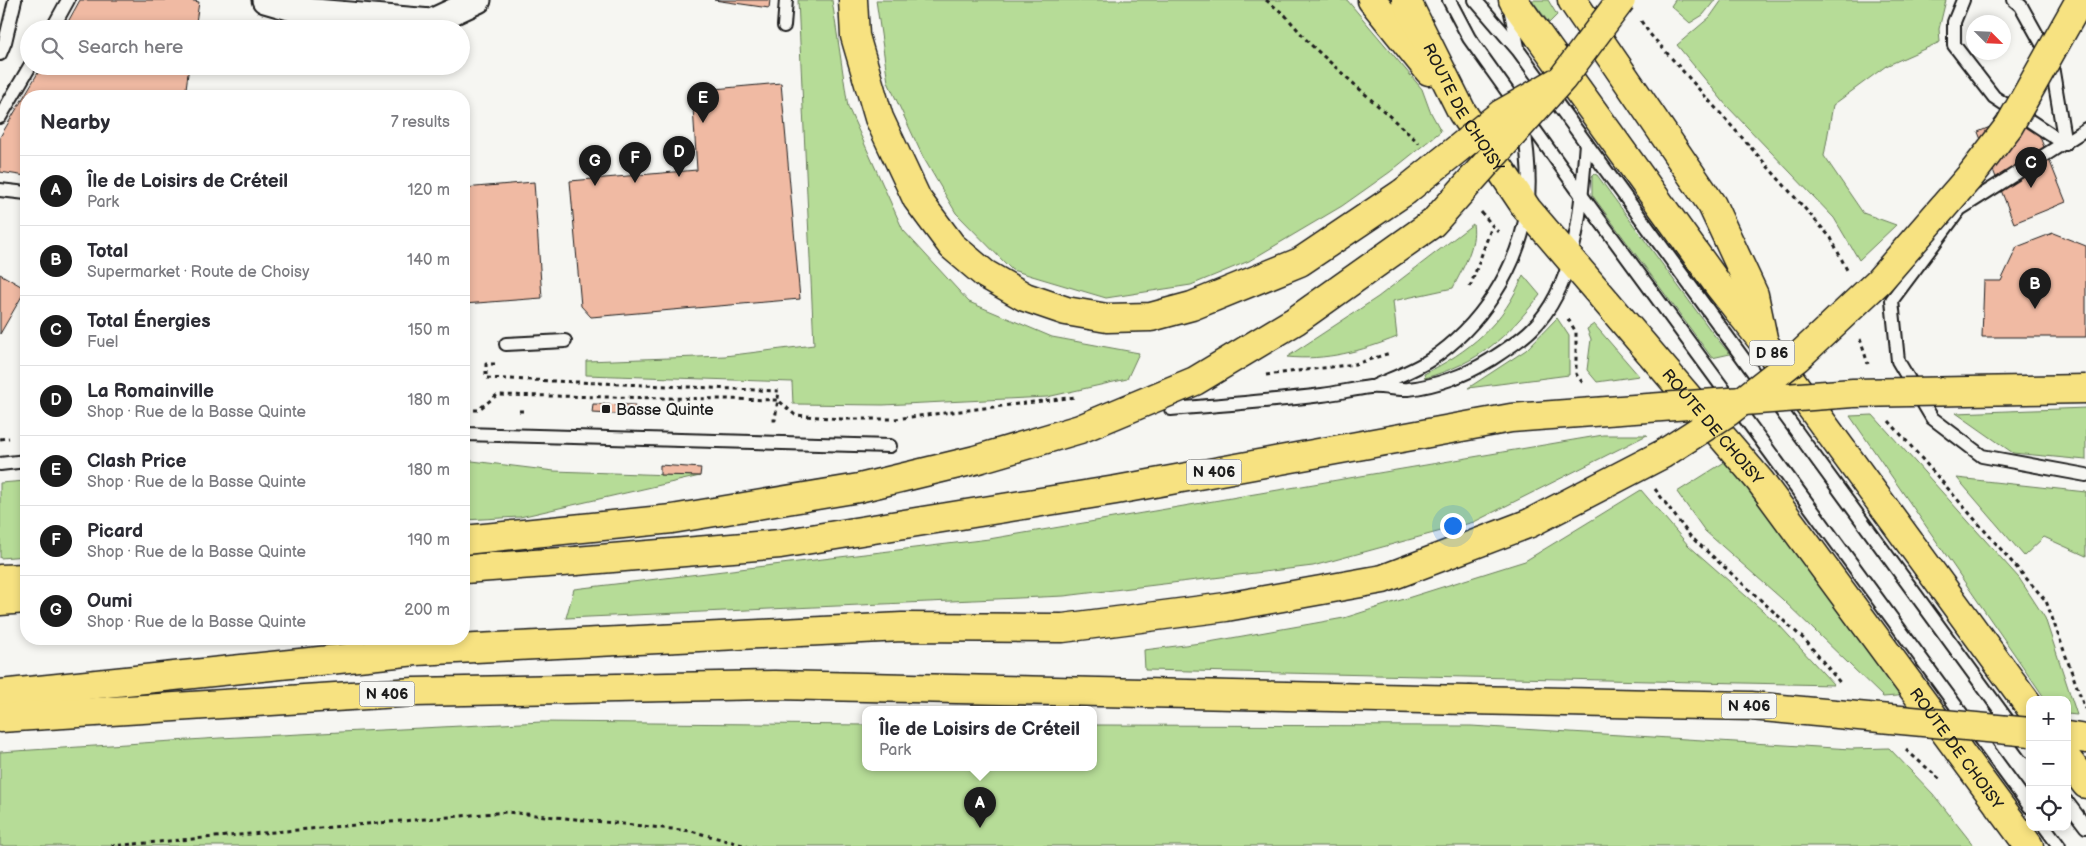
<!DOCTYPE html>
<meta charset="utf-8">
<style>
:root{--surface:#fff;--page:#f2f2f3;--text:#2b2b33;--muted:#7c7c81;--line:#e1e1e2;--accent:#1c1c1c}
body{margin:0;font-family:"Balsamiq Sans",sans-serif;background:var(--page);color:var(--text)}
.controls{position:absolute;right:15px;bottom:15px;display:grid;overflow:hidden;border-radius:10px;box-shadow:0 2px 8px #0003}
.controls button{width:45px;height:45px;display:grid;place-items:center;padding:0;border:0;border-bottom:1px solid var(--line);background:var(--surface);color:var(--text);font:25px sans-serif}
.compass{position:absolute;left:1966px;top:15px;width:45px;height:45px;border-radius:50%;background:var(--surface);box-shadow:0 2px 8px #0003;rotate:114deg}
.you{position:absolute;left:1452px;top:525px;width:18px;height:18px;margin:-12px;border:4px solid #fff;border-radius:50%;background:#1a73e8;box-shadow:0 0 0 8px #1a73e833}
.badge{display:grid;place-items:center;width:32px;height:32px;border-radius:50%;background:var(--accent);color:#fff;font-size:16px;font-weight:700}
.pin{position:absolute;translate:-50% -41px;filter:drop-shadow(0 1px 2px #0008)}
.pin::after{content:'';position:absolute;top:26px;width:18px;height:15px;background:inherit;clip-path:polygon(0 0,100% 0,50% 100%)}
.popup{position:absolute;left:862px;top:706px;width:235px;height:65px;box-sizing:border-box;display:grid;place-content:center;border-radius:10px;background:var(--surface);filter:drop-shadow(0 1px 4px #0005);font-size:16px;white-space:nowrap;color:var(--muted)}
.popup b{font-size:19px;color:var(--text)}
.popup::after{content:'';position:absolute;left:50%;top:100%;margin-left:-10px;border:10px solid transparent;border-top-color:var(--surface)}
.list{margin:0;padding:0;list-style:none}
h2{display:flex;justify-content:space-between;align-items:center;height:65px;margin:0;padding:0 20px;font-size:21px}
h2 small{font-size:16px;font-weight:400;color:var(--muted)}
.list li{display:grid;grid-template-columns:32px 1fr auto;gap:15px;align-items:center;box-sizing:border-box;height:70px;padding:0 20px;border-top:1px solid var(--line)}
.list b{display:block;font-size:19px;white-space:nowrap}
.list p{margin:0;font-size:16px;white-space:nowrap;color:var(--muted)}
.list em{font-size:16px;font-style:normal;color:var(--muted)}
.icon{flex:none;width:28px;height:28px;fill:none;stroke:currentColor;stroke-width:2;stroke-linecap:round;stroke-linejoin:round}
.map{position:relative;flex:none;width:2086px;height:846px;overflow:hidden}
.search{position:absolute;background:var(--surface);box-shadow:0 2px 8px #0003;left:20px;top:20px;width:450px;height:55px;display:flex;align-items:center;gap:12px;box-sizing:border-box;padding:0 18px;border-radius:28px;color:var(--muted);font-size:19px}
.panel{position:absolute;background:var(--surface);box-shadow:0 2px 8px #0003;left:20px;top:90px;width:450px;height:555px;border-radius:20px}
.map>svg:first-child{display:block}
.green{fill:#b6dc97;stroke:#697c5a}
.building{fill:#f0baa3;stroke:#1c1c1c}
.lines{fill:none;stroke-linecap:round;stroke-linejoin:round}
.lane-casing{stroke:#1c1c1c;stroke-width:16}
.street-casing{stroke:#1c1c1c;stroke-width:29}
.primary-casing{stroke:#1c1c1c;stroke-width:31}
.highway-casing{stroke:#1c1c1c;stroke-width:31}
.path{stroke:#1c1c1c;stroke-width:3;stroke-dasharray:4 4;stroke-linecap:butt}
.lane{stroke:#f6f6f2;stroke-width:12}
.street{stroke:#f6f6f2;stroke-width:25}
.primary{stroke:#f7e281;stroke-width:28}
.highway{stroke:#f7e281;stroke-width:28}
.primary-bridge-casing{stroke:#1c1c1c;stroke-width:31;stroke-linecap:butt}
.highway-bridge-casing{stroke:#1c1c1c;stroke-width:31;stroke-linecap:butt}
.primary-bridge{stroke:#f7e281;stroke-width:28}
.highway-bridge{stroke:#f7e281;stroke-width:28}
.poi-dot{fill:#1c1c1c;stroke:#f6f6f2;stroke-width:2}
.labels{text-anchor:middle;stroke-width:4;stroke-linejoin:round;paint-order:stroke}
.shield{fill:#f6f6f2;stroke:#5d5d5c;stroke-width:1}
.shield-label{font-size:15px;font-weight:bold;fill:#1c1c1c}
.street-label{font-size:16px;fill:#1c1c1c;stroke:#f6f6f2}
.poi-label{font-size:16px;fill:#1c1c1c;stroke:#f6f6f2;text-anchor:start}
</style>
<div class="map">
<svg width="2086" height="846" viewBox="0 0 2086 846">
<rect width="100%" height="100%" fill="#f6f6f2"/>
<filter id="ink" filterUnits="userSpaceOnUse"><feTurbulence type="fractalNoise" baseFrequency=".02" numOctaves="2"/><feDisplacementMap in="SourceGraphic" scale="10" xChannelSelector="R" yChannelSelector="G"/><feConvolveMatrix kernelMatrix="1 2 1 2 8 2 1 2 1" color-interpolation-filters="sRGB"/></filter>
<g filter="url(#ink)">
<!-- green -->
<g class="green">
<polygon points="798,0 832,0 848,107 903,230 969,302 1052,337 1139,353 1127,379 1047,397 883,405 793,404 792,382 586,375 586,361 725,356 814,345"/>
<polygon points="876,0 1347,0 1422,89 1430,111 1441,131 1390,172 1342,206 1249,261 1191,285 1106,298 1012,270 956,213 923,157 888,82"/>
<polygon points="1532,0 1548,0 1557,15 1549,23"/>
<polygon points="1675,0 1715,0 1703,15 1690,23 1671,6"/>
<polygon points="1722,0 1946,0 1939,29 1940,42 1886,66 1833,105 1824,156 1863,213 1896,225 1859,260 1834,218 1726,105 1677,45 1710,17"/>
<polygon points="1594,174 1597,175 1714,335 1730,354 1712,358 1592,195 1592,176"/>
<path d="M1473 224C1477 246 1462 269 1453 288L1393 301 1397 337C1362 351 1325 361 1287 357L1378 297Z"/>
<path d="M1523 275 1540 295C1505 339 1480 362 1425 378L1424 374C1468 352 1505 323 1523 275Z"/>
<polygon points="1557,318 1569,336 1569,375 1468,388 1526,350"/>
<polygon points="1594,324 1639,376 1597,382 1587,370 1591,339 1587,329"/>
<polygon points="2086,408 2086,460 2013,453 1956,413"/>
<polygon points="1873,415 2019,578 2045,618 2077,715 2067,714 2067,700 2046,700 1850,416"/>
<polygon points="1603,435 1647,435 1474,522 1313,566 1064,596 566,618 574,589 989,539"/>
<polygon points="1731,458 1910,695 1883,697 1782,599 1705,531 1677,492"/>
<polygon points="464,460 554,471 700,476 520,517 464,520"/>
<polygon points="1957,478 2086,492 2086,556 2044,537 2024,556"/>
<polygon points="26,481 26,556 0,558 0,483"/>
<polygon points="1641,490 1688,545 1779,625 1834,685 1145,670 1144,650 1209,642 1344,618 1525,561"/>
<polygon points="542,722 866,725 866,767 1094,767 1094,725 1471,726 1851,749 1889,748 1933,794 1974,846 0,846 0,752 220,738"/>
</g>
<!-- building -->
<g class="building">
<polygon points="80,0 188,0 199,2 195,29 64,29"/>
<polygon points="714,0 770,0 769,8"/>
<polygon points="42,66 189,66 185,96 26,96 26,176 0,172 0,137"/>
<polygon points="781,83 800,299 591,317 581,306 570,181 697,170 692,91"/>
<polygon points="2009,119 2034,122 2066,202 2014,223 1978,132"/>
<polygon points="534,182 542,298 464,304 464,188"/>
<polygon points="2053,233 2086,246 2086,337 1982,337 1984,281 2001,281 2017,247"/>
<polygon points="0,274 26,289 0,334"/>
<polygon points="593,404 635,405 635,415 592,413"/>
<polygon points="660,465 701,468 700,476 660,475"/>
</g>
<g class="lines">
<defs>
<g id="lane">
<polyline points="1449,0 1469,38 1582,196 2030,807"/>
<polyline points="1475,0 1518,50 2030,751"/>
<polyline points="1963,0 1954,22 1954,45 1994,97 2065,144"/>
<polyline points="2014,0 2021,6 2051,60 2065,144"/>
<polyline points="1510,8 1518,47"/>
<polyline points="784,26 786,0"/>
<polyline points="52,29 68,0"/>
<polyline points="0,54 5,42 15,0"/>
<polyline points="0,117 30,66"/>
<polyline points="2086,129 1960,209 1892,300 1898,361 1932,418 1982,456 2086,475"/>
<polyline points="0,190 26,193"/>
<polyline points="506,344 565,341"/>
<path d="M1375 386C1393 378 1413 371 1430 360 1480 327 1518 269 1527 210 1531 180 1528 151 1523 122"/>
<path d="M1171 409C1221 405 1272 401 1322 395 1338 393 1354 389 1370 387 1383 386 1396 390 1408 389 1436 386 1466 375 1490 360 1504 351 1520 341 1532 329 1578 284 1581 203 1586 143"/>
<polyline points="464,434 890,446"/>
<polyline points="0,464 26,461"/>
<polyline points="2067,802 2086,827"/>
<polyline points="2045,827 2059,846"/>
</g>
<polyline id="street" points="265,0 303,11 431,22 478,0"/>
<g id="primary">
<polyline points="853,0 855,36 879,118 917,199 952,246 985,274 1025,297 1066,311 1107,318 1151,317 1192,306 1300,262 1404,192"/>
<polyline points="1372,0 1429,71"/>
<path id="s1" d="M1406 0 1462 112 1527 209 1760 481 2029 846"/>
<polyline points="1513,0 1719,286 1764,343 2030,707"/>
<polyline points="2067,759 2086,784"/>
</g>
<g id="highway">
<polyline points="1572,0 1712,205 1754,295 1764,343"/>
<polyline points="464,569 576,561"/>
<polyline points="0,579 26,578"/>
<polyline points="0,601 26,599"/>
<polyline points="0,694 416,651 902,627 1063,628 1226,607 1383,579 1530,523"/>
<polyline points="0,718 414,692 775,685 1468,700"/>
<polyline points="2067,736 2086,739"/>
</g>
</defs>
<!-- lane casing -->
<use href="#lane" class="lane-casing"/>
<!-- street casing -->
<use href="#street" class="street-casing"/>
<!-- primary casing -->
<use href="#primary" class="primary-casing"/>
<!-- highway casing -->
<use href="#highway" class="highway-casing"/>
<!-- path -->
<g class="path">
<polyline points="1266,0 1285,15 1310,44 1419,143"/>
<polyline points="1641,21 1650,34 1831,238 1848,272"/>
<polyline points="1481,212 1498,232"/>
<polyline points="1470,287 1492,226"/>
<polyline points="1568,319 1576,332 1576,374 1583,383"/>
<polyline points="1860,339 1868,364"/>
<polyline points="495,364 486,364 486,378 779,391 775,420 772,420"/>
<polyline points="1266,375 1355,364 1390,353"/>
<polyline points="474,410 478,410 497,395 778,400 795,415 841,419 894,419 1076,397"/>
<polyline points="519,411 527,411"/>
<polyline points="1889,421 2046,601 2085,709"/>
<polyline points="0,439 9,438"/>
<polyline points="1655,489 1690,536 1806,641 1842,685"/>
<polyline points="1906,750 1941,780"/>
<polyline points="111,846 507,812 691,831 747,846"/>
</g>
<!-- lane -->
<use href="#lane" class="lane"/>
<!-- street -->
<use href="#street" class="street"/>
<!-- primary -->
<use href="#primary" class="primary"/>
<!-- highway -->
<use href="#highway" class="highway"/>
<defs>
<polyline id="primary-bridge" points="1404,192 1501,114 1557,82"/>
<g id="highway-bridge">
<polyline points="1530,523 1663,454 1728,412 1797,358 1879,281 1972,174 2009,126 2080,0"/>
<polyline points="464,540 672,519 859,488 975,460 1080,429 1195,381 1295,321 1433,223 1562,79 1621,0"/>
<polyline points="576,561 780,544 1116,490 1511,418 1853,393 2086,389"/>
<polyline points="1468,700 1751,706 2030,732"/>
</g>
</defs>
<!-- primary-bridge casing -->
<use href="#primary-bridge" class="primary-bridge-casing"/>
<!-- highway-bridge casing -->
<use href="#highway-bridge" class="highway-bridge-casing"/>
<!-- primary-bridge -->
<use href="#primary-bridge" class="primary-bridge"/>
<!-- highway-bridge -->
<use href="#highway-bridge" class="highway-bridge"/>
</g>
</g>
<!-- markers -->
<rect class="poi-dot" x="601" y="404" width="10" height="10" rx="2.5"/>
<g class="labels">
<!-- shield labels -->
<g class="shield">
<rect x="1749.5" y="340.5" width="45" height="25" rx="4"/>
<rect x="1186.5" y="459.5" width="55" height="25" rx="4"/>
<rect x="359.5" y="681.5" width="55" height="25" rx="4"/>
<rect x="1721.5" y="693.5" width="55" height="25" rx="4"/>
</g>
<g class="shield-label">
<text x="1772" y="358">D 86</text>
<text x="1214" y="477">N 406</text>
<text x="387" y="699">N 406</text>
<text x="1749" y="711">N 406</text>
</g>
<!-- street labels -->
<g class="street-label">
<text dy="6" stroke="none"><textPath href="#s1" startOffset="122">ROUTE DE CHOISY</textPath></text>
<text dy="6" stroke="none"><textPath href="#s1" startOffset="528">ROUTE DE CHOISY</textPath></text>
<text dy="6" stroke="none"><textPath href="#s1" startOffset="932">ROUTE DE CHOISY</textPath></text>
</g>
<!-- poi labels -->
<g class="poi-label">
<text x="616" y="415">Basse Quinte</text>
</g>
</g>
</svg>
<div class="controls">
<button>+</button>
<button>−</button>
<button><svg class="icon" aria-label="locate" viewBox="0 0 24 24"><circle cx="12" cy="12" r="6"/><path d="M12 2v4M12 18v4M2 12h4M18 12h4"/></svg></button>
</div>
<svg class="compass" viewBox="-18 -18 36 36"><path d="M0-13l5 13h-10z" fill="#e53935"/><path d="M0 13l5-13h-10z" fill="#7c7c81"/></svg>
<div class="you"></div>
<div class="pin badge" style="left:980px;top:828px">A</div>
<div class="popup"><b>Île de Loisirs de Créteil</b>Park</div>
<div class="pin badge" style="left:2035px;top:309px">B</div>
<div class="pin badge" style="left:2031px;top:188px">C</div>
<div class="pin badge" style="left:679px;top:177px">D</div>
<div class="pin badge" style="left:703px;top:123px">E</div>
<div class="pin badge" style="left:635px;top:183px">F</div>
<div class="pin badge" style="left:595px;top:186px">G</div>
<div class="search"><svg class="icon" aria-label="search" viewBox="0 0 24 24"><circle cx="10" cy="10" r="6"/><path d="M15 15l6 6"/></svg>Search here</div>
<section class="panel">
<h2>Nearby<small>7 results</small></h2>
<ul class="list">
<li><span class="badge">A</span><div><b>Île de Loisirs de Créteil</b><p>Park</p></div><em>120 m</em></li>
<li><span class="badge">B</span><div><b>Total</b><p>Supermarket · Route de Choisy</p></div><em>140 m</em></li>
<li><span class="badge">C</span><div><b>Total Énergies</b><p>Fuel</p></div><em>150 m</em></li>
<li><span class="badge">D</span><div><b>La Romainville</b><p>Shop · Rue de la Basse Quinte</p></div><em>180 m</em></li>
<li><span class="badge">E</span><div><b>Clash Price</b><p>Shop · Rue de la Basse Quinte</p></div><em>180 m</em></li>
<li><span class="badge">F</span><div><b>Picard</b><p>Shop · Rue de la Basse Quinte</p></div><em>190 m</em></li>
<li><span class="badge">G</span><div><b>Oumi</b><p>Shop · Rue de la Basse Quinte</p></div><em>200 m</em></li>
</ul>
</section>
</div>
